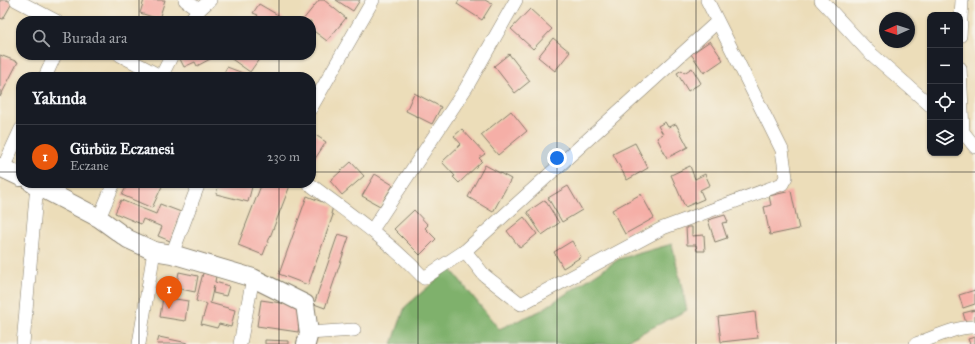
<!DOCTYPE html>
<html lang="tr">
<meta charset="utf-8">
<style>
:root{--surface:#171b24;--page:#242831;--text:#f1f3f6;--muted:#9ea1a6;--line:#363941;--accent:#ea580c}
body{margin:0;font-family:"IM FELL Great Primer",serif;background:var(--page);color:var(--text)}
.controls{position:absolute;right:12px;top:12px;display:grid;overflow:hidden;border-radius:8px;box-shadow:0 1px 3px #0004}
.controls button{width:36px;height:36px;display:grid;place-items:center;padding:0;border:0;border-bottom:1px solid var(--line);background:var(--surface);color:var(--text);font:20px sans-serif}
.compass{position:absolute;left:879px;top:12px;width:36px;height:36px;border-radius:50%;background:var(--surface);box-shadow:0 1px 3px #0004;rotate:267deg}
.you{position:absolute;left:557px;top:158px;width:14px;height:14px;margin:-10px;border:3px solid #fff;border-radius:50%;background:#1a73e8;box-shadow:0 0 0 6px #1a73e833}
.badge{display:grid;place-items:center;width:26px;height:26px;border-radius:50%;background:var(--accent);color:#fff;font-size:13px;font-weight:700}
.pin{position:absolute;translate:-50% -33px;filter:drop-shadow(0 1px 2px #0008)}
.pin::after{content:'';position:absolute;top:21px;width:14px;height:12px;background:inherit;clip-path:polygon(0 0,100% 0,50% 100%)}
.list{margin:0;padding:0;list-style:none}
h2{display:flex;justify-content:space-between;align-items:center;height:52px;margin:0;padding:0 16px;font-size:17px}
h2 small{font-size:13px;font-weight:400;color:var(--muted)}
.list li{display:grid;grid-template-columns:26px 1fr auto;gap:12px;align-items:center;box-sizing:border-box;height:64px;padding:0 16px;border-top:1px solid var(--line)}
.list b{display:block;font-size:15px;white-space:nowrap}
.list p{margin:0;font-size:13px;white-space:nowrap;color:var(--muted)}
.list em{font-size:13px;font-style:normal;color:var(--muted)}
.icon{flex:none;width:22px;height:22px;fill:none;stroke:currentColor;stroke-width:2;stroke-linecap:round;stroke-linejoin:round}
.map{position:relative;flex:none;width:975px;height:344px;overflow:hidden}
.search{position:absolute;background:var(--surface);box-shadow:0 1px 3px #0004;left:16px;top:16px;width:300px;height:44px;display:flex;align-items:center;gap:10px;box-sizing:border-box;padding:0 14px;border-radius:16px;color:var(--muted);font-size:15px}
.panel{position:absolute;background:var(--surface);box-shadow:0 1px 3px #0004;left:16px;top:72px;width:300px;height:116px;border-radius:16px}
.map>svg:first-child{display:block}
.forest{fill:#7fb16c;stroke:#4e6644}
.building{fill:#f5afa7}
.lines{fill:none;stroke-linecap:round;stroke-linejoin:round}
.street-casing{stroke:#847c6a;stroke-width:14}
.secondary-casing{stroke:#847c6a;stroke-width:20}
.street{stroke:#fff;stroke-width:13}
.secondary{stroke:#fff;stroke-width:18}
.grid{fill:none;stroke:#1c1c1c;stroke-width:1;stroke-opacity:0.55}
</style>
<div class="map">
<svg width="975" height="344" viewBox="0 0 975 344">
<rect width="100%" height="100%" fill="#f7f3e8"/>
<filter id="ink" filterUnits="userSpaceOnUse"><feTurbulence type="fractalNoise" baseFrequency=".025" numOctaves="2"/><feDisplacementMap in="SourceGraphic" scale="8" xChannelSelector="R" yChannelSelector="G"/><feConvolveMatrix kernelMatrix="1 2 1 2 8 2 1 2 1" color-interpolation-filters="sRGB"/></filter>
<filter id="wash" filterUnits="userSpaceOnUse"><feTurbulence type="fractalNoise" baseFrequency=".012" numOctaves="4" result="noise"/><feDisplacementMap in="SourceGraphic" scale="16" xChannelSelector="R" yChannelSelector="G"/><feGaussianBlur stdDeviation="0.9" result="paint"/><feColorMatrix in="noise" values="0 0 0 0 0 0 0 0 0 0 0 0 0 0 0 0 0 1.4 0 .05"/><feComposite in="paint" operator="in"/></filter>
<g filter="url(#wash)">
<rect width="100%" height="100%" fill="#ecddb9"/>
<!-- forest -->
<polygon class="forest" points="672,244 687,310 620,344 392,344 405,307 450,268 499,329 540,311 619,259"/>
<g id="blocks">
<!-- building -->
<g class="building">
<polygon points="0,0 7,0 12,3 3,19 0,18"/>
<polygon points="144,0 165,0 159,19 140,13"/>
<polygon points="319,0 324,0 346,18 327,41 311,29 311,21 302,21"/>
<polygon points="336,0 360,0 353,11"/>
<polygon points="459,0 485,0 492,4 482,20 457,4"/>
<polygon points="259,4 283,18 281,21 254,21 258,15 253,13"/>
<polygon points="530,9 552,29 533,49 511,29"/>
<polygon points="553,38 570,52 555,71 538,57"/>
<polygon points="710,41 723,60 704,73 691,54"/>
<polygon points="509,54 530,81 515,93 494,66"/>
<polygon points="0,55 18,62 0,97"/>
<polygon points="188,55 210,55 212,58 197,66 195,62 184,67 180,59"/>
<polygon points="226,55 262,55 250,72"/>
<polygon points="227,67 248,75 247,77 222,77"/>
<polygon points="692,68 701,83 688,91 677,73 682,70 684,73"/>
<polygon points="414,93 441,107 432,124 406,111"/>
<polygon points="511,111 527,131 498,155 481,135"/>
<polygon points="665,122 668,127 676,124 688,147 667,158 657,138 663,134 658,126"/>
<polygon points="462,129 485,154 479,158 482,161 459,183 453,177 455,176 442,162 461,144 454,136"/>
<polygon points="311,132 326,142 311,165"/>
<polygon points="635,143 648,168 627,180 613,154"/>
<polygon points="351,162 364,176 342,195 330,181"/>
<polygon points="485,165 511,179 493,212 468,197"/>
<polygon points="690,166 695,179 705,174 710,185 700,190 704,199 685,207 671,175"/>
<polygon points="375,174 393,185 380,206 362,196"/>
<polygon points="128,183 160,183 163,184 152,208 122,195"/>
<polygon points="219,183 253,183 248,202 216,194"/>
<polygon points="262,183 291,183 263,255 238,245"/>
<polygon points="568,186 582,210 562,222 548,198"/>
<polygon points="791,191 799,229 770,235 764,207 771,205 769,196"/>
<polygon points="641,194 654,218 625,234 612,210"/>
<polygon points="307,196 333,206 331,214 333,215 308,285 279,274"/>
<polygon points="121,200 156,214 160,204 181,212 170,241 158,236 162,227 143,219 141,224 115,213"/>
<polygon points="545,200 559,223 542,235 527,212"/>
<polygon points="414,210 428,225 425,228 436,239 420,255 394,229"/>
<polygon points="725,215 728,222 722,223 727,238 715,242 708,220"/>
<polygon points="524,217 537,234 520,248 507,231"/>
<polygon points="686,227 692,227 692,236 704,235 705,251 697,251 696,245 687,245"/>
<polygon points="338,234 349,237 325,308 314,304"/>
<polygon points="572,241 581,257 563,268 554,252"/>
<polygon points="179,272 198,276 195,292 176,288"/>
<polygon points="203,273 216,276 215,282 229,286 226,296 213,293 214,285 210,303 235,310 231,327 219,324 217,328 201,324 207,304 196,301"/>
<polygon points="975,290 975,304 963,308 959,295"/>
<polygon points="163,297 188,301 185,321 160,317"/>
<polygon points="261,300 302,306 298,332 257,326"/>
<polygon points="975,310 975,321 966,323 963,313"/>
<polygon points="755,312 758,338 721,342 718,317"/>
<polygon points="159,337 188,343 188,344 157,344"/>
<polygon points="975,337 975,344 970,344 968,339"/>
<polygon points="265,340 288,341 288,344 265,344"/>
</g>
</g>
</g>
<g filter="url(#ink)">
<use href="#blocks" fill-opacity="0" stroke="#847c6a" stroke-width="1"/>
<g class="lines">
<defs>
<g id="street">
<polyline points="16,0 56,21"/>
<polyline points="185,0 199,10"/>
<polyline points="707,0 782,150 786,177 782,184 663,228 521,304 484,275 465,251 717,22"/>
<polyline points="821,0 868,51 930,105"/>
<polyline points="189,21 199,10 210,0"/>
<polyline points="960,36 962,0"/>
<polyline points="120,55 162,77"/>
<polyline points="960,68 963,132 975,147"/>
<polyline points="45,77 55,55"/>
<polyline points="161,77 172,55"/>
<polyline points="311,108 373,0"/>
<polyline points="3,168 21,129"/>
<path d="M308 183C350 214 388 240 424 278L465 251"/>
<polyline points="99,218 114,183"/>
<polyline points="372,230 466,88 516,0"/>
<polyline points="172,254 199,183"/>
<polyline points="309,333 354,330"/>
<polyline points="23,344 37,185"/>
<polyline points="139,344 154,251"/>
<polyline points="240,344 253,278"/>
<path d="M916 344C933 338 957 326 975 327"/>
</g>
<g id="secondary">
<polyline points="0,167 21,177"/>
<polyline points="32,183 99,218 128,239 154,251 172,254 253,278 305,304 309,333 306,344"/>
</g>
</defs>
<!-- street casing -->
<use href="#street" class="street-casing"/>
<!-- secondary casing -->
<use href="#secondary" class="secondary-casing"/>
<!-- street -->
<use href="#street" class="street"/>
<!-- secondary -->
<use href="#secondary" class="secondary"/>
</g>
</g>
<!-- grid -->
<path class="grid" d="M139 0V21M279 0V21M418 0V344M557 0V344M696 0V344M836 0V344M139 55V77M279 55V77M0 172H21M311 172H975M139 183V344M279 183V344"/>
</svg>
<div class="controls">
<button>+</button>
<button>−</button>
<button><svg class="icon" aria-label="locate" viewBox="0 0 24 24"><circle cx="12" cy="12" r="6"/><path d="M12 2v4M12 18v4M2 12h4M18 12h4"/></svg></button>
<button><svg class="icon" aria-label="layers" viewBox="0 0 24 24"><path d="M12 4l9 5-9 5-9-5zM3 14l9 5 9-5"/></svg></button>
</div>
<svg class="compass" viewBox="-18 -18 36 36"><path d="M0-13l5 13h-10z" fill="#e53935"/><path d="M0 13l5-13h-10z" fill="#9ea1a6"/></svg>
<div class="you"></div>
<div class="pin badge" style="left:169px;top:309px">1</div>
<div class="search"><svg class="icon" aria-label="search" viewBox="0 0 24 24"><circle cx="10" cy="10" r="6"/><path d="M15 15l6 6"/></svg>Burada ara</div>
<section class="panel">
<h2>Yakında<small></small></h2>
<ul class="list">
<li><span class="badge">1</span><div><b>Gürbüz Eczanesi</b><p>Eczane</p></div><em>230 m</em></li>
</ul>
</section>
</div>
